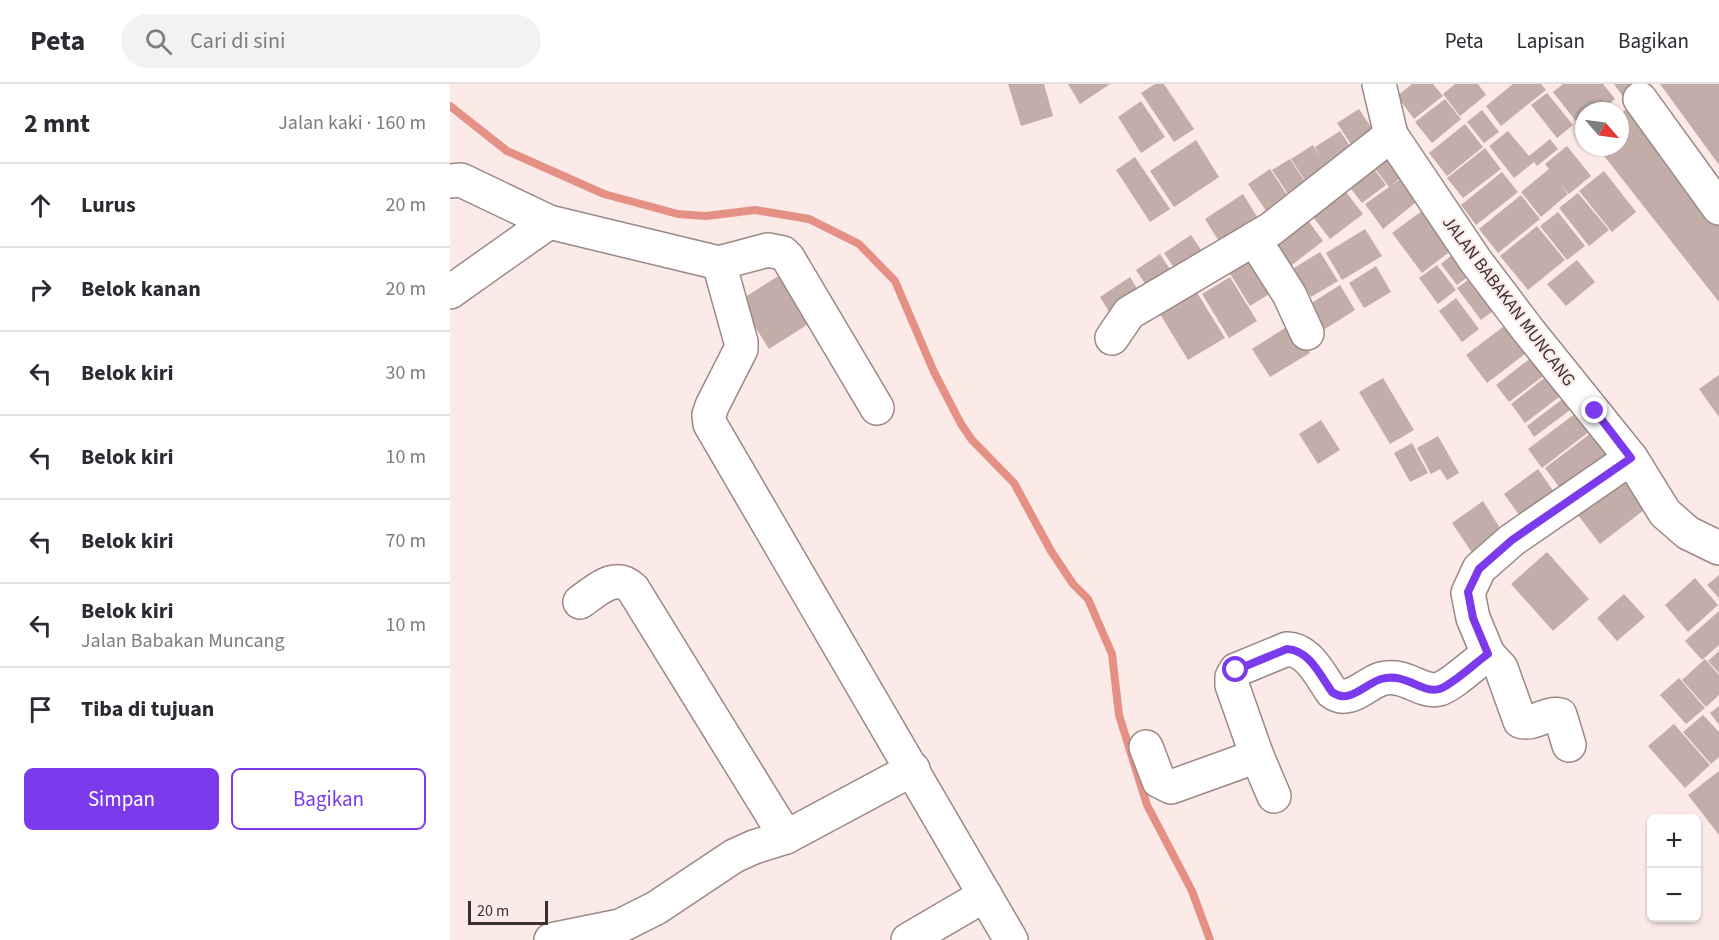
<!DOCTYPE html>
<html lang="id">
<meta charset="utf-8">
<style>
:root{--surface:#fff;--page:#f2f2f3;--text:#2b2b33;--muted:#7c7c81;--line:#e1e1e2;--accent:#7c3aed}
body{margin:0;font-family:"Source Sans 3",sans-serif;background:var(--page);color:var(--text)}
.controls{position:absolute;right:18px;bottom:18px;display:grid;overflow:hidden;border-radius:9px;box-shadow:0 2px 4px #0004}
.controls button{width:54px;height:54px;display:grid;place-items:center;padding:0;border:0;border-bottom:2px solid var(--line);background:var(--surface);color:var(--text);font:30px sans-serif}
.compass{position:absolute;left:1125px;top:18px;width:54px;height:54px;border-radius:50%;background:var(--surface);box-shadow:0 2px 4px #0004;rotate:118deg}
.scale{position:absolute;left:18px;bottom:15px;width:80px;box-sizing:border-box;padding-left:6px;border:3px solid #3a3231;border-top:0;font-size:16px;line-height:21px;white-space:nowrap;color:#3a3231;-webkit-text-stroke:4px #fceae8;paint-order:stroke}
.stop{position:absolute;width:18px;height:18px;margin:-14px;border:4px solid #7c3aed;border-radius:50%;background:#fff}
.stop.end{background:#7c3aed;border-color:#fff;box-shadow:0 2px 6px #0008}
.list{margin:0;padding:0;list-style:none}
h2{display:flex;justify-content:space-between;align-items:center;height:78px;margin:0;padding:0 24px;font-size:26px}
h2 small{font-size:20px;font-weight:400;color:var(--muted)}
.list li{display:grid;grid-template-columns:39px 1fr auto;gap:18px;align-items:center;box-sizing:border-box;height:84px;padding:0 24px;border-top:2px solid var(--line)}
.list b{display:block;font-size:22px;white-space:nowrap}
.list p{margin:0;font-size:20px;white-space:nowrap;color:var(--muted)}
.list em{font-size:20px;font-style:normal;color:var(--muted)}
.actions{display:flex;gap:12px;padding:18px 24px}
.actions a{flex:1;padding:14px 0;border:2px solid var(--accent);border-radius:9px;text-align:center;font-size:21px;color:var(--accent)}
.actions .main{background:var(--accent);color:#fff}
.icon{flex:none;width:33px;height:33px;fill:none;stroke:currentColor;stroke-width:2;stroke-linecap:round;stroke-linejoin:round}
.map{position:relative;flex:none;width:1269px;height:856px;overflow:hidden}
header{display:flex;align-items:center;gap:36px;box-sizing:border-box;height:84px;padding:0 30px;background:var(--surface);border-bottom:2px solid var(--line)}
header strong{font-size:28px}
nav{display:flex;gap:33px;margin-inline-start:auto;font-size:21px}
.search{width:420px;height:54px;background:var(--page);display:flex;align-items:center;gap:15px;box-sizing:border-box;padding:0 21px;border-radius:33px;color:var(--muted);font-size:22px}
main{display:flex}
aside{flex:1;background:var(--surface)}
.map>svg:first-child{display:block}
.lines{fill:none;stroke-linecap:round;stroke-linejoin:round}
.stream{stroke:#e59084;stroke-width:8}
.building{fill:#c2ada9}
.minor-casing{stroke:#9c8885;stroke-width:36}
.minor{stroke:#fff;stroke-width:33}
.route{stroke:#7c3aed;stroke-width:8}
.labels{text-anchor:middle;stroke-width:4.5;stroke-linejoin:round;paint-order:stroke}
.street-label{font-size:18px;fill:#3a3231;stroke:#fceae8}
</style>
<header>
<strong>Peta</strong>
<div class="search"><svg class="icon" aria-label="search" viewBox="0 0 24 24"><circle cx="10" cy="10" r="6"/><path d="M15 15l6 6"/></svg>Cari di sini</div>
<nav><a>Peta</a><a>Lapisan</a><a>Bagikan</a></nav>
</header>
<main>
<aside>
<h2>2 mnt<small>Jalan kaki · 160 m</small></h2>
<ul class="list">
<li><svg class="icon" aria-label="ahead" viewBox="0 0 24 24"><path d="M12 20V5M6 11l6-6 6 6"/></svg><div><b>Lurus</b></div><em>20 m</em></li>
<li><svg class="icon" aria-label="right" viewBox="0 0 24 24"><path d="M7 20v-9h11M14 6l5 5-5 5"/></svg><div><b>Belok kanan</b></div><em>20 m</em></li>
<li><svg class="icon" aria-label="left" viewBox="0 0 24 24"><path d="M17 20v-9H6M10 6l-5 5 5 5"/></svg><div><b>Belok kiri</b></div><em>30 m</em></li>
<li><svg class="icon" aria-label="left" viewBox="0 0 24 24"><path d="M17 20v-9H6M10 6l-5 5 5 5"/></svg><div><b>Belok kiri</b></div><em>10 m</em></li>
<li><svg class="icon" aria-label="left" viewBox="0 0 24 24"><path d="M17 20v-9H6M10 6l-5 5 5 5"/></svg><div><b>Belok kiri</b></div><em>70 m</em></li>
<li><svg class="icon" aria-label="left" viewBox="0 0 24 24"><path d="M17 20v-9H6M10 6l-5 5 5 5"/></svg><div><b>Belok kiri</b><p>Jalan Babakan Muncang</p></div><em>10 m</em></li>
<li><svg class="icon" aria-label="arrive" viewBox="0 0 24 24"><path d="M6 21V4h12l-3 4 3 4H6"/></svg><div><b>Tiba di tujuan</b></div></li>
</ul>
<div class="actions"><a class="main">Simpan</a><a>Bagikan</a></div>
</aside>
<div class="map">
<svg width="1269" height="856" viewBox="0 0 1269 856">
<rect width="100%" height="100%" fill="#fceae8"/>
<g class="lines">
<!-- stream -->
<polyline class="stream" points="0,22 57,67 154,110 228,130 256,132 305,126 359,135 409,160 445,197 484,288 511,340 522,356 564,399 601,467 623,500 638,515 662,570 669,631 697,721 742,807 760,856"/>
</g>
<!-- building -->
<g class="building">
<polygon points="558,0 594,0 603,32 571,42"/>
<polygon points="618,0 660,0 630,20"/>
<polygon points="705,0 714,0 744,45 724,58 691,9"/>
<polygon points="962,0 983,0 993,12 964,35 947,12"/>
<polygon points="1005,0 1028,0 1036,11 1010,32 993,10"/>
<polygon points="1063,0 1091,0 1096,6 1051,42 1036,22"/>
<polygon points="1113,0 1153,0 1165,15 1151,27 1134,27 1134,35 1128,40 1103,8"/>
<polygon points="1164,0 1191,0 1174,14"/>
<polygon points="1210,0 1269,0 1269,81 1221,15"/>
<polygon points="1097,9 1123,41 1107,54 1081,21"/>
<polygon points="995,15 1011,35 982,59 965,38"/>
<polygon points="691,17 715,53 691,69 668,33"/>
<polygon points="1178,24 1269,140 1269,218 1147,63 1170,63 1170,30"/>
<polygon points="909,25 930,57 908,71 887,39"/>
<polygon points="1032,26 1049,48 1034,59 1017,38"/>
<polygon points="1015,40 1033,63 997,92 979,69"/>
<polygon points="890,47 908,74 862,107 841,75 863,61 870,73 865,63"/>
<polygon points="1058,47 1079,72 1100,55 1108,65 1087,82 1084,78 1064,94 1039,62"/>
<polygon points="746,56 769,93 724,123 700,87"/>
<polygon points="1117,62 1141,92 1119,110 1110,100 1118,110 1091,133 1071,108 1099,85 1095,80"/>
<polygon points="1035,64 1051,85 1013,114 997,94"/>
<polygon points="943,68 958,88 939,103 924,83"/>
<polygon points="685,73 720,125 700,138 666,86"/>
<polygon points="840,75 861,107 844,119 822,86"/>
<polygon points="922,82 936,101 912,119 898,101"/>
<polygon points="820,85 845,123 823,137 798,100"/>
<polygon points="1154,87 1186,128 1162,148 1129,107"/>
<polygon points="1052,88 1068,108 1026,141 1011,121"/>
<polygon points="959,89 976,110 933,145 915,120"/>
<polygon points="896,108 913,130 880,155 863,133"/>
<polygon points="1128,109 1159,146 1139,162 1109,124"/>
<polygon points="793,110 811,139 773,164 755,135"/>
<polygon points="1071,111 1090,135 1048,169 1029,145"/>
<polygon points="976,124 1006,163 972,189 942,149"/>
<polygon points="1108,128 1135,162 1117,176 1090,142"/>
<polygon points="857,135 873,157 838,184 822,162"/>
<polygon points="1087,142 1115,176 1078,206 1050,172"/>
<polygon points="915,145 932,172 892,196 876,169"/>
<polygon points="741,151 758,176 731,194 714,169"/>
<polygon points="1009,165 1026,187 1007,201 991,180"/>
<polygon points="804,166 827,205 800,222 776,183"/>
<polygon points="870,168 888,197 861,213 844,184"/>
<polygon points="710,170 725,193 701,209 686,186"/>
<polygon points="1127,176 1145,198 1116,222 1097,200"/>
<polygon points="987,181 1006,206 988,220 969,194"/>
<polygon points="926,182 941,208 914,224 899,199"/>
<polygon points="1029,188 1054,219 1031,236 1007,204"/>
<polygon points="333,189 363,237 319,265 289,217"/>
<polygon points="680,193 693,214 663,234 650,213"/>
<polygon points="780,193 807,237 779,254 752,210"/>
<polygon points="890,201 905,226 875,245 860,220"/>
<polygon points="746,207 775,254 738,276 710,230"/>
<polygon points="1006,214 1029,245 1012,258 989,227"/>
<polygon points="1062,236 1083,264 1037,299 1016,271"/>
<polygon points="841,240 860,269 820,293 802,265"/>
<polygon points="1087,269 1100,287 1059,318 1046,301"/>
<polygon points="1102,288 1117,307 1075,339 1061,320"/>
<polygon points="1269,291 1269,333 1249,305"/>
<polygon points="933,294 964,346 940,360 909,308"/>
<polygon points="1119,310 1128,320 1084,353 1077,342"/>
<polygon points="1126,329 1140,347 1092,384 1078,365"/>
<polygon points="871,336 890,366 868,380 849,350"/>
<polygon points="1141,349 1161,376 1115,411 1095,384"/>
<polygon points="988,352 1009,389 997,396 990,385 981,390 967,364"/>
<polygon points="962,359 978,389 960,398 944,369"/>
<polygon points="1088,385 1106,411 1072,435 1054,410"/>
<polygon points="1176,394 1198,423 1150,460 1128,431"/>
<polygon points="1033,417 1057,455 1027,476 1002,439"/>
<polygon points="1097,468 1139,515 1103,547 1061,500"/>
<polygon points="1269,491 1269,514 1257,501"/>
<polygon points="1245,494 1268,521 1238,548 1215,521"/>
<polygon points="1174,510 1195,533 1167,557 1147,534"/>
<polygon points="1269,527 1269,561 1252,576 1235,557"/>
<polygon points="1269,567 1269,589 1258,577"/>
<polygon points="1255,575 1269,591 1269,611 1256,623 1232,596"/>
<polygon points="1229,594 1255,624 1236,640 1210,611"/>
<polygon points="1269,622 1269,641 1260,629"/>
<polygon points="1253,631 1269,648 1269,673 1261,680 1233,648"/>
<polygon points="1224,640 1260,681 1235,704 1198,662"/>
<polygon points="1269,687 1269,751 1238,711"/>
</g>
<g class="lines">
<defs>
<g id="minor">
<polyline points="929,0 941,51 1025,176 1078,246 1181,374 1215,429 1238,449 1269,464"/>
<polyline points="1190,15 1269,124"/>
<polyline points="0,97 11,96 99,138 269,179 318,166 333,169 338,174 427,324"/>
<polyline points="804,155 839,210 857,249"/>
<polyline points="269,179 291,258 291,265 262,322 259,331 260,340 561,856"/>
<polyline points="0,208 99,138"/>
<polyline points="662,254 679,229 821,145 941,51"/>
<path d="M130 518C146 507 165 487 183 505L336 753"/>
<path d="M1119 661 1110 631C1096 628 1083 642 1070 637L1051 584 1038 570 1023 534 1018 509 1029 485 1062 456 1181 374"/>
<polyline points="696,663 709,697 721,703 807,672"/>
<path d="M824 712 807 672 782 601V593L786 586 837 565C859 566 870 591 882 608 899 621 915 600 931 595 955 588 972 610 989 605 1001 602 1026 578 1038 570"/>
<polyline points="101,856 170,842 206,824 284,772 304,763 336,753 463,685"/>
<polyline points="458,856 535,811"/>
</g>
</defs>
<!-- minor casing -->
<use href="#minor" class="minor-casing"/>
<!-- minor -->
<use href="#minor" class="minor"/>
</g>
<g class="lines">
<!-- route -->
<path class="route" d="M786 586 837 565C859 566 870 591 882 608 899 621 915 600 931 595 956 588 972 610 989 605 1001 602 1026 578 1038 570L1023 534 1018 508 1029 485 1062 456 1181 374 1145 327"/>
</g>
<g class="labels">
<!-- street labels -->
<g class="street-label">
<text transform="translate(1059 217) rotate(53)" y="6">JALAN BABAKAN MUNCANG</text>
</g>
</g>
</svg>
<div class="controls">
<button>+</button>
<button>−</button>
</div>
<svg class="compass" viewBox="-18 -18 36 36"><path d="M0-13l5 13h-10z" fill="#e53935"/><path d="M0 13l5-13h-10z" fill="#7c7c81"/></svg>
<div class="scale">20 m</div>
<div class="stop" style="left:786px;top:586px"></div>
<div class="stop end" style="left:1145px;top:327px"></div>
</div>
</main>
